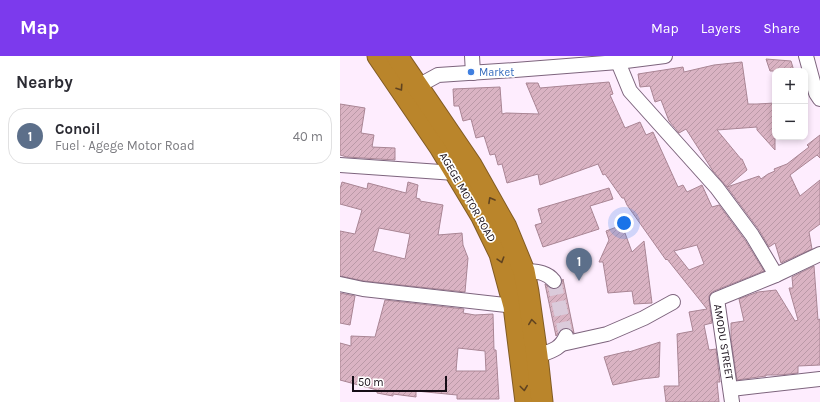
<!DOCTYPE html>
<meta charset="utf-8">
<style>
:root{--surface:#fff;--page:#f2f2f3;--text:#2b2b33;--muted:#7c7c81;--line:#e1e1e2;--accent:#7c3aed}
body{margin:0;font-family:Karla,sans-serif;background:var(--page);color:var(--text)}
.controls{position:absolute;right:12px;top:12px;display:grid;overflow:hidden;border-radius:8px;box-shadow:0 2px 6px #0003}
.controls button{width:36px;height:36px;display:grid;place-items:center;padding:0;border:0;border-bottom:1px solid var(--line);background:var(--surface);color:var(--text);font:20px sans-serif}
.scale{position:absolute;left:12px;bottom:10px;width:95px;box-sizing:border-box;padding-left:4px;border:2px solid #160d17;border-top:0;font-size:11px;line-height:14px;white-space:nowrap;color:#160d17;-webkit-text-stroke:3px #fff;paint-order:stroke}
.you{position:absolute;left:284px;top:167px;width:14px;height:14px;margin:-10px;border:3px solid #fff;border-radius:50%;background:#1a73e8;box-shadow:0 0 0 6px #1a73e833}
.badge{display:grid;place-items:center;width:26px;height:26px;border-radius:50%;background:var(--accent);color:#fff;font-size:13px;font-weight:700}
.pin{position:absolute;translate:-50% -33px;filter:drop-shadow(0 1px 2px #0008)}
.pin::after{content:'';position:absolute;top:21px;width:14px;height:12px;background:inherit;clip-path:polygon(0 0,100% 0,50% 100%)}
.list{margin:0;padding:0;list-style:none}
h2{display:flex;justify-content:space-between;align-items:center;height:52px;margin:0;padding:0 16px;font-size:17px}
h2 small{font-size:13px;font-weight:400;color:var(--muted)}
.list li{display:grid;grid-template-columns:26px 1fr auto;gap:12px;align-items:center;box-sizing:border-box;height:56px;margin:0 8px 8px;padding:0 8px;border:1px solid var(--line);border-radius:16px}
.list b{display:block;font-size:15px;white-space:nowrap}
.list p{margin:0;font-size:13px;white-space:nowrap;color:var(--muted)}
.list em{font-size:13px;font-style:normal;color:var(--muted)}
.map{position:relative;flex:none;width:480px;height:346px;overflow:hidden}
header{display:flex;align-items:center;gap:24px;box-sizing:border-box;height:56px;padding:0 20px;background:var(--accent);color:#fff}
header strong{font-size:19px}
nav{display:flex;gap:22px;margin-inline-start:auto;font-size:14px}
main{display:flex}
aside{flex:1;background:var(--surface)}
.map>svg:first-child{display:block}
.building{fill:url(#building-hatch);stroke:#a98594;fill-rule:evenodd}
.lines{fill:none;stroke-linecap:round;stroke-linejoin:round}
.minor-tunnel{stroke:#dbcbdb;stroke-width:14;stroke-dasharray:14 7;stroke-linecap:butt}
.minor-casing{stroke:#7d647d;stroke-width:16}
.highway-casing{stroke:#815b24;stroke-width:23}
.minor{stroke:#fff;stroke-width:14}
.highway{stroke:#ba852b;stroke-width:21}
.oneway{stroke:#604320}
.shop-dot{fill:#3f7fe0;stroke:#fff;stroke-width:1.5}
.labels{text-anchor:middle;stroke-width:3.5;stroke-linejoin:round;paint-order:stroke}
.shop-label{font-size:11px;fill:#366cbe;stroke:#fff;text-anchor:start}
.street-label{font-size:11px;fill:#160d17;stroke:#fff}
</style>
<header>
<strong>Map</strong>
<nav><a>Map</a><a>Layers</a><a>Share</a></nav>
</header>
<main>
<aside>
<h2>Nearby<small></small></h2>
<ul class="list">
<li><span class="badge" style="background:#5c6f8a">1</span><div><b>Conoil</b><p>Fuel · Agege Motor Road</p></div><em>40 m</em></li>
</ul>
</aside>
<div class="map">
<svg width="480" height="346" viewBox="0 0 480 346">
<defs>
<pattern id="building-hatch" width="6" height="6" patternUnits="userSpaceOnUse"><rect width="6" height="6" fill="#dab3c3"/><path d="M-1 1l2-2M0 6l6-6M5 7l2-2" fill="none" stroke="#ba99a7"/></pattern>
</defs>
<rect width="100%" height="100%" fill="#feedfe"/>
<!-- building -->
<g class="building">
<polygon points="426,3 451,5 454,15 430,15"/>
<polygon points="402,6 408,48 417,48 435,47 435,94 417,74 417,71 377,74 401,103 402,103 407,114 387,131 373,115 346,73 339,77 329,65 321,44 315,46 310,30 300,31 298,18 343,11 344,16 374,9"/>
<path d="M269 26 273 38 270 39 285 72 300 66 306 79 313 76 338 131 343 129 347 136 362 129 372 151 379 149 405 184 424 215 374 235 371 237 369 240V244L372 267 364 269 369 294 376 293 380 326H377L379 346H326L324 330H339L337 278 353 275 349 256 367 253 327 203 326 204 287 149 284 142H282L265 118 263 119 258 108 200 129 198 118 167 127 162 108 158 109 155 98 150 99 144 80 136 82 131 63 123 65 119 50H114L113 33 160 31 162 58 166 57 199 58 186 27H198L200 32ZM357 189 364 208 349 214 334 195Z"/>
<polygon points="0,48 25,52 21,77 34,79 32,91 55,92 55,104 7,101 0,99"/>
<polygon points="480,79 480,102 477,99 450,119 460,140 480,124 480,168 469,176 472,193 441,207 435,187 429,191 419,174 387,131 419,120 421,123 428,118 435,115 434,113 447,108 469,91 467,89"/>
<path d="M2 126 27 133 28 127 66 137 68 126 78 129 76 142 80 143V145L103 149 98 179 122 177 123 189 128 202 125 236 24 225 0 220V175L15 178 22 154 0 148V133ZM39 172 70 178 65 203 33 195Z"/>
<polygon points="269,132 273,143 250,150 259,173 203,191 195,169 202,167 198,153"/>
<polygon points="282,169 292,196 304,185 312,247 294,248 292,235 268,237 263,206 259,206 269,184 266,175"/>
<polygon points="474,210 478,264 480,263 480,309 458,310 458,317 440,319 426,319 426,320 397,324 391,283 391,267 404,265 399,243 418,236 436,234 455,265 458,264 449,232 453,232 452,221"/>
<polygon points="223,223 234,277 230,273 225,272 221,273 216,280 205,228 211,233 216,233 220,231"/>
<polygon points="0,237 15,240 10,269 0,267"/>
<path d="M45 244 124 253 123 257 135 259 153 258 154 294H156L159 343H117V339L76 335V341L53 338V340L37 337V334L0 324V287L11 290V280L35 281ZM118 292 145 295 146 315H116Z"/>
<polygon points="320,286 319,321 302,323 273,329 264,301 289,295 289,296"/>
</g>
<g class="lines">
<!-- minor-tunnel -->
<polyline class="minor-tunnel" points="214,225 226,280"/>
<defs>
<g id="minor">
<polyline points="132,0 133,17"/>
<polyline points="277,0 278,6 290,35 377,132 412,179 436,219"/>
<polyline points="466,0 476,37 480,43"/>
<polyline points="78,30 98,19 175,14 278,6 325,0"/>
<polyline points="0,109 115,117"/>
<path d="M184 215C196 216 206 215 214 225"/>
<polyline points="0,228 23,233 174,250"/>
<polyline points="222,288 267,278 304,262 333,246"/>
<path d="M197 300C211 295 220 294 226 280"/>
<polyline points="391,333 480,323"/>
<polyline points="392,346 377,243 436,219 480,198"/>
</g>
<g id="highway">
<polyline points="38,0 100,91 141,159 160,198 174,250 186,346"/>
<polyline points="57,0 131,109 166,171 184,215 188,236 197,300 202,346"/>
</g>
</defs>
<!-- minor casing -->
<use href="#minor" class="minor-casing"/>
<!-- highway casing -->
<use href="#highway" class="highway-casing"/>
<!-- minor -->
<use href="#minor" class="minor"/>
<!-- highway -->
<use href="#highway" class="highway"/>
</g>
<!-- one-way arrows -->
<defs><path id="oneway-chevron" d="M-2-3.5L2.5 0L-2 3.5" fill="none" stroke-width="1.6" stroke-linecap="round" stroke-linejoin="round"/></defs>
<g class="oneway">
<use href="#oneway-chevron" transform="translate(60 32) rotate(56)"/>
<use href="#oneway-chevron" transform="translate(151 144) rotate(-119)"/>
<use href="#oneway-chevron" transform="translate(161 204) rotate(73)"/>
<use href="#oneway-chevron" transform="translate(192 266) rotate(-98)"/>
<use href="#oneway-chevron" transform="translate(184 332) rotate(83)"/>
</g>
<!-- markers -->
<circle class="shop-dot" cx="131" cy="16" r="4"/>
<g class="labels">
<!-- shop labels -->
<g class="shop-label">
<text x="139" y="20">Market</text>
</g>
<!-- street labels -->
<g class="street-label">
<text transform="translate(128 141) rotate(60)" y="4">AGEGE MOTOR ROAD</text>
<text transform="translate(384 286) rotate(81)" y="4">AMODU STREET</text>
</g>
</g>
</svg>
<div class="controls">
<button>+</button>
<button>−</button>
</div>
<div class="scale">50 m</div>
<div class="you"></div>
<div class="pin badge" style="left:239px;top:225px;background:#5c6f8a">1</div>
</div>
</main>
